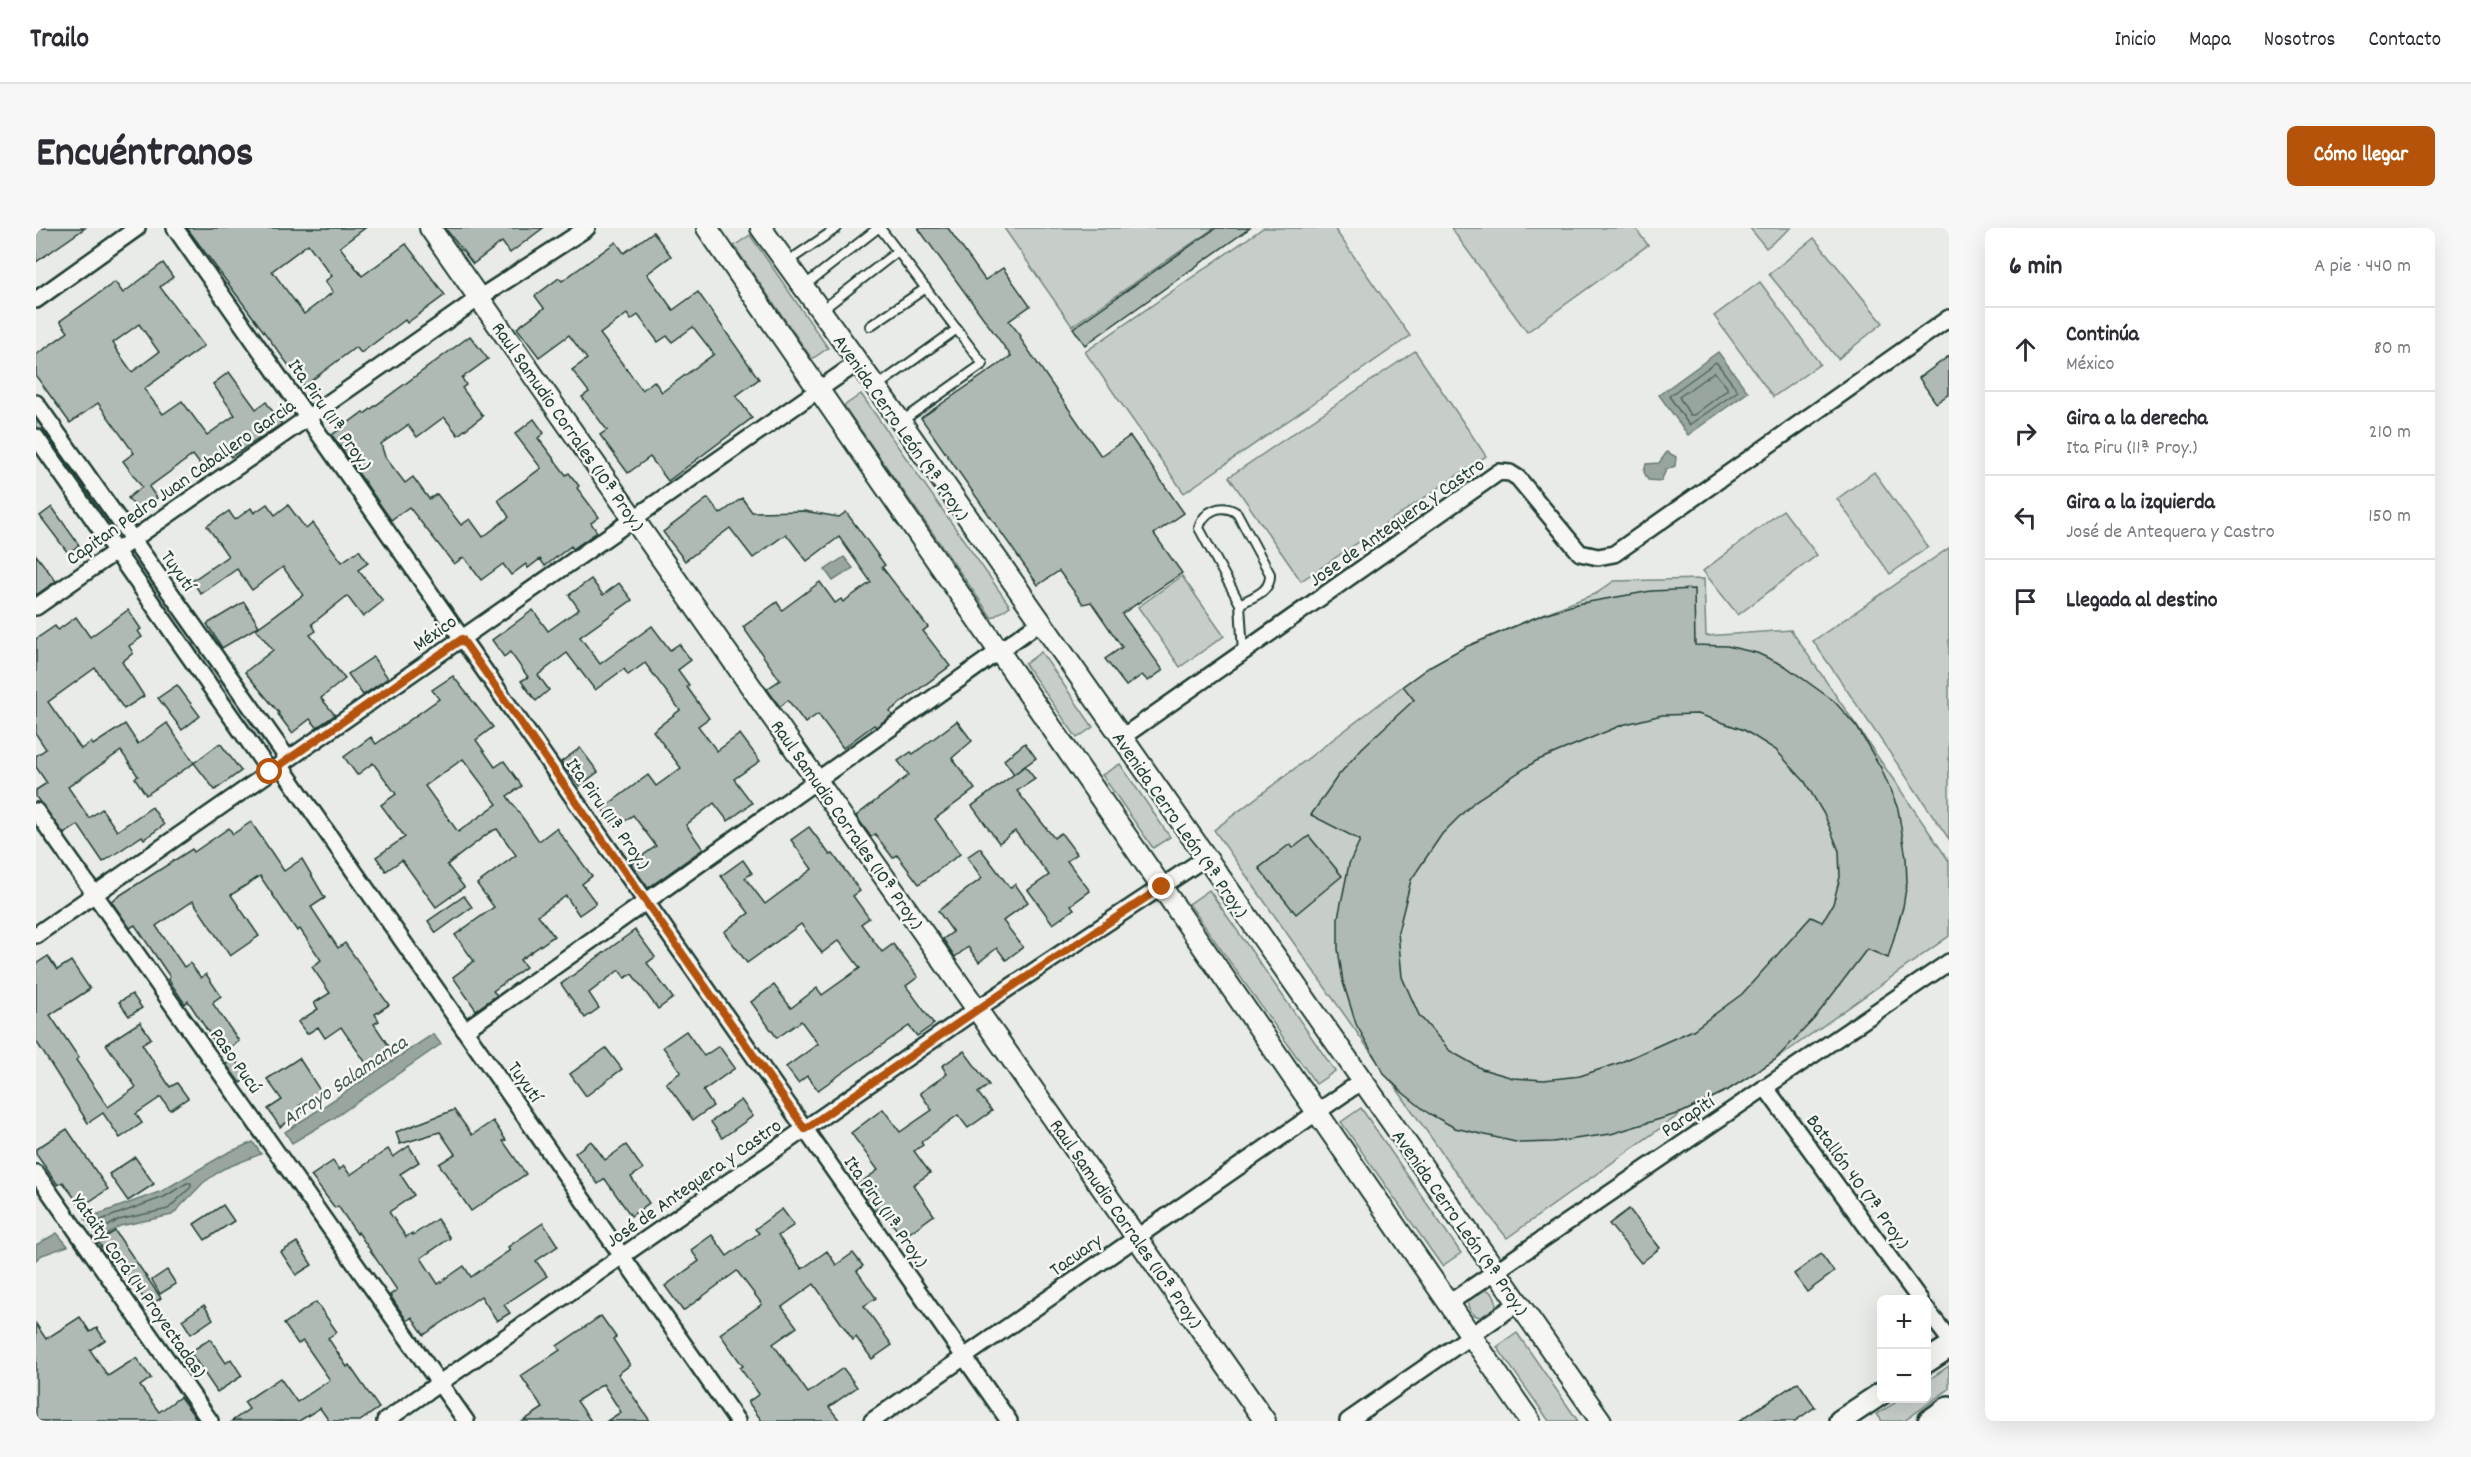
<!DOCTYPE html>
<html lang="es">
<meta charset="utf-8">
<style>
:root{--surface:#fff;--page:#f7f7f7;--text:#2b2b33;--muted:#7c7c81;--line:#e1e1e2;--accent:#b45309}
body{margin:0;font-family:Dekko,sans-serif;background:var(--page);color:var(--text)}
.controls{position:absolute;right:18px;bottom:18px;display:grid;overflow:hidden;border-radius:9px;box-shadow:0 6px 24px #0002}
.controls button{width:54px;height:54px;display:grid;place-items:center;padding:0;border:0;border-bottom:2px solid var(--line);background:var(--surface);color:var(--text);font:30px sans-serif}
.stop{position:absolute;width:18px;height:18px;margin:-14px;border:4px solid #b45309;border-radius:50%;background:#fff}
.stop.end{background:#b45309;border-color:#fff;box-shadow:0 2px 6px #0008}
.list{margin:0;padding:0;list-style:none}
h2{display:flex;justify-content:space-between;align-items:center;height:78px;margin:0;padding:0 24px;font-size:26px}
h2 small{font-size:20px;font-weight:400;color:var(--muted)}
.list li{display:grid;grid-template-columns:39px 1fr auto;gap:18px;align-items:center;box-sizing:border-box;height:84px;padding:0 24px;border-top:2px solid var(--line)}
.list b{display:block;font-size:22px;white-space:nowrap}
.list p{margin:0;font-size:20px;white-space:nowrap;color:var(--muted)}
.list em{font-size:20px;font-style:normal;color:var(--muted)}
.icon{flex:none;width:33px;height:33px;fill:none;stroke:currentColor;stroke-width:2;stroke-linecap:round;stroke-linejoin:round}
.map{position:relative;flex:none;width:1913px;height:1193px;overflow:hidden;border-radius:9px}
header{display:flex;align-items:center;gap:36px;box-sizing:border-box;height:84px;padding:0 30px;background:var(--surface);border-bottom:2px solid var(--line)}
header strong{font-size:28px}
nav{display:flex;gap:33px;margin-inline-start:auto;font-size:21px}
.intro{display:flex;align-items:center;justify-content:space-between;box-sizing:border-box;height:144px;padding:0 36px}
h1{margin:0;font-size:42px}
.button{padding:15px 27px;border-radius:9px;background:var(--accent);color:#fff;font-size:21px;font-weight:700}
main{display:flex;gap:36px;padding:0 36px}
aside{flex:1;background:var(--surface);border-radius:9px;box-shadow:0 6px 24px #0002}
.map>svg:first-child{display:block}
.green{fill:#c7cec9;stroke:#73867e;stroke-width:1.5}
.water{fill:#99a6a0;stroke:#687c75;stroke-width:1.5}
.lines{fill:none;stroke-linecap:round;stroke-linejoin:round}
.shore{stroke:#50675f;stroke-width:1.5}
.building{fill:#b0bab5;stroke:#1f3d34;stroke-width:1.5;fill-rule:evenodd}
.service-casing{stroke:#1f3d34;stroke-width:12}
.minor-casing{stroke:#1f3d34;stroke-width:20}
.tertiary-casing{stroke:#1f3d34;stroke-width:24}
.secondary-casing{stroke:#1f3d34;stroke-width:26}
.service{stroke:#f6f6f2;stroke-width:8}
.minor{stroke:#f6f6f2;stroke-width:15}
.tertiary{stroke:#f6f6f2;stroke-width:20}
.secondary{stroke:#f6f6f2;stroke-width:21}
.route{stroke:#b45309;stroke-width:8}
.labels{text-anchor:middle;stroke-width:5;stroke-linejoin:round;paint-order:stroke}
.street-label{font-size:20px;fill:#1f3d34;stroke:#f6f6f2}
.water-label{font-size:21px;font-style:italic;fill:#445c54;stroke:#f6f6f2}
</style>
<header>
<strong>Trailo</strong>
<nav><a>Inicio</a><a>Mapa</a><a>Nosotros</a><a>Contacto</a></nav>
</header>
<div class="intro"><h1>Encuéntranos</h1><a class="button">Cómo llegar</a></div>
<main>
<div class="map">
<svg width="1913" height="1193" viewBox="0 0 1913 1193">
<rect width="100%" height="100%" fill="#e9ebe7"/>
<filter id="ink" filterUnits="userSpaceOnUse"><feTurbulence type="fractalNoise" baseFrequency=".0167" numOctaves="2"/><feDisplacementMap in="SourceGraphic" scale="12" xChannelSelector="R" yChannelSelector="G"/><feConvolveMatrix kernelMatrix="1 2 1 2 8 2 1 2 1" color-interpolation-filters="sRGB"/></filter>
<g filter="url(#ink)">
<!-- green -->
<g class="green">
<polygon points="968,0 1178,0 1036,98"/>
<polygon points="1227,0 1298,0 1374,108 1148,265 1049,124"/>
<polygon points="1415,0 1599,0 1612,17 1491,104"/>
<polygon points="1714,0 1755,0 1730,20"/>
<polygon points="714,7 792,120 776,131 698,18"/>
<polygon points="1778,10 1847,95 1802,131 1733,46"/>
<polygon points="1724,54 1784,136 1737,169 1678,88"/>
<polygon points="1379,123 1450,228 1265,353 1193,249"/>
<polygon points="825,166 974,378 956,390 808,178"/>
<polygon points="0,191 76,299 75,303 72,302 0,198"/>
<polygon points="1838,244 1892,319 1854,346 1801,271"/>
<polygon points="1747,282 1781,327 1702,387 1667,343"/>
<polygon points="1913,320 1913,611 1777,413"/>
<polygon points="100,335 103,336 227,512 226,514 223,514 99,337"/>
<polygon points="1146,348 1188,408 1144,439 1102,379"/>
<path d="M1668 351 1670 408 1755 402 1913 633V708L1739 832 1692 862 1647 884 1471 1010 1418 942 1178 602 1367 458C1426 416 1494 391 1561 365L1578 353Z"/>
<polygon points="1005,424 1057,499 1041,510 989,436"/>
<polygon points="1084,536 1134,609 1117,620 1066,547"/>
<polygon points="1173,662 1299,843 1280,856 1153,676"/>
<polygon points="1325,880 1425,1025 1406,1038 1305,894"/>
<circle cx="1446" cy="1075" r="14"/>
<polygon points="1481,1105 1542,1193 1513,1193 1461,1119"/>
<polygon points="1913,1138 1913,1161 1868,1193 1846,1193 1841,1186 1865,1171 1890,1170 1891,1153"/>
</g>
<!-- water -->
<g class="water">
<polygon points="1682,124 1712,164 1652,207 1623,167"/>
<polygon points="1631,224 1640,229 1639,238 1630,242 1625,253 1612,252 1608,244 1610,236 1623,235"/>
<polygon points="808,329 817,340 797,353 789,342"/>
<polygon points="397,806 405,816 298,890 256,915 249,904"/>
<polygon points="217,914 225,926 187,941 167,955 136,987 84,998 63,1012 49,991 126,963 191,925"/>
<polygon points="21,1005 32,1018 6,1027 0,1032 0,1017"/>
</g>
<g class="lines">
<!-- shore -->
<g class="shore">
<polygon points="1680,134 1702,163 1653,197 1633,168"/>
<polygon points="1678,144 1691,159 1691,162 1658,187 1654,187 1643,169"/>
<polygon points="151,955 155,955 155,959 132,981 82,992 66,1002 61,997 62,993 128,969"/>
</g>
</g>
<!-- building -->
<g class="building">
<polygon points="0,0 49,0 0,34"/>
<path d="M151 0H329L304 19 326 48 370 16 409 67 371 95 369 92 325 125 320 119 268 158ZM272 16 296 48 289 53 297 64 268 86 236 43Z"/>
<polygon points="409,0 507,0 474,25 466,14 437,36"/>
<polygon points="882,0 912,0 949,52 967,40 994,78 973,93 985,108 984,110 1065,228 1094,208 1148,285 1118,306 1146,345 1086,386 1127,442 1112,453 1106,447 1090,458 1069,431 1086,419 1055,374 1047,376 1023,343 1002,357 885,190 975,128"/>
<polygon points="1180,0 1214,0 1049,117 1037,100"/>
<path d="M617 4 635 28 611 46 637 82 662 64 723 151 700 168 716 190 632 253 614 229 592 245 564 207 571 202 546 169 553 164 536 142 551 131 533 107 503 129 481 100 508 80 499 68 523 50 526 53 580 14 588 25ZM591 86 595 92 602 87 622 114 631 108 636 114 657 99 678 126 626 164 618 153 606 162 564 106Z"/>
<path d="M127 35 137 49 124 59 168 118 108 161 127 186 146 173 171 207 199 187 177 156 193 144 220 181 230 174 246 196 195 229 190 222 166 239 157 227 113 259 121 270 102 283 92 270 106 259 87 233 98 225 62 175 34 195 0 148V127L32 104 24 93 79 54 87 65ZM103 96 123 124 96 144 79 120 80 119 77 115Z"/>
<polygon points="434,108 452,131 426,150 430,157 426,160 447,188 422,207 408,189 381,209 372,197 345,216 349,229 369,255 377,249 393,271 401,266 425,297 434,291 447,309 473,289 462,272 505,240 479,206 498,191 508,205 502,210 530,247 533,245 543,258 541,260 563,289 555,295 561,304 537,321 535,318 509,338 504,331 492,340 490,336 475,347 467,336 445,352 428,329 418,336 373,279 355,292 296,207 327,184 328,186"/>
<polygon points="1913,128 1913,166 1900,175 1883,150"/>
<polygon points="672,270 684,286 706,270 716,284 768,283 803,289 810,284 849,337 846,339 892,399 887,403 914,438 854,483 856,487 840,499 838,497 807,520 782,486 769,495 752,472 744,479 731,461 744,452 707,399 741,374 746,382 784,354 799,375 805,371 807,374 835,354 803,309 771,333 750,306 717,330 694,300 649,333 627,304"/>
<polygon points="231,276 239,287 252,277 270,301 277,295 306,334 323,322 332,335 322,342 347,373 327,389 311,368 276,396 280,403 274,407 309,451 285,470 299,487 281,499 274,491 256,505 242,486 243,485 209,444 237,422 220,401 267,367 247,339 216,362 201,341 165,366 156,353 192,328 171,298 193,283 199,292 215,280 218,285"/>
<polygon points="16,279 43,317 32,325 4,288"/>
<polygon points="0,327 20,353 0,367"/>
<polygon points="555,351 567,367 583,355 596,372 544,409 564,436 616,398 634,422 643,416 655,432 642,442 653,457 651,459 673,490 662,498 681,523 704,506 724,533 698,551 716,575 692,593 678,575 650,597 667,621 612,660 595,636 620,618 597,587 580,600 566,581 612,547 620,558 645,540 617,503 644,482 609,435 592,447 588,441 559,462 531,425 502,447 513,462 500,473 485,453 492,449 474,424 468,429 456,412 497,382 512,403 543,381 533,367"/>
<path d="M1658 361 1659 417 1691 418 1721 425 1749 438 1798 473 1821 499 1845 540 1862 581 1870 630 1871 654 1867 679 1852 730 1831 721 1778 791 1739 832 1692 862 1647 884 1575 906 1517 914 1484 915 1419 900 1392 885 1366 864 1349 847 1320 796 1307 754 1302 721V690L1313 636 1324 612 1275 587 1301 549 1326 520 1378 472 1367 458 1396 437 1427 420 1508 386 1541 376 1615 363ZM1662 486 1708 502 1740 522 1769 554 1789 588 1803 623 1804 649 1797 676 1786 694 1775 689 1706 766 1657 802 1583 835 1544 848 1508 852 1477 850 1446 841 1414 823 1383 787 1366 749 1362 704 1375 652 1406 606 1439 573 1500 533 1586 497 1626 487Z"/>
<polygon points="208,374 223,398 186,420 171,396"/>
<polygon points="92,382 105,401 102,403 106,409 93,418 97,425 86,434 108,468 88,481 59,440 12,474 45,521 55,514 57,517 89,496 102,516 131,495 158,535 110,567 99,550 102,548 85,523 32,559 53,590 66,581 81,603 116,579 128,597 108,611 106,608 67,634 42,597 28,606 0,569 0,562 11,555 0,539 0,528 10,521 0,506 0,411 19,398 22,402 40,389 54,409"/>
<polygon points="337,429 352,450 327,467 312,446"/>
<path d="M417 448 457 499 440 512 459 539 468 533 486 558 471 568 503 613 520 600 556 648 546 656 560 675 543 687 530 668 502 687 518 708 484 732 490 739 457 763 461 767 440 782 417 749 438 733 419 707 458 679 441 656 480 627 461 601 454 604 411 637 428 659 400 679 366 632 350 643 340 629 369 609 345 577 360 566 337 535 321 547 308 529 335 509 340 516 403 471 396 462ZM427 531 461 576 422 604 389 558Z"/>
<polygon points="141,457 164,488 146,502 122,470"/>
<polygon points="921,493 936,513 916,530 939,561 899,591 924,626 883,656 861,627 857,630 839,606 835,609 820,588 873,547 862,533 875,524 877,526"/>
<polygon points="184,515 205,543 179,562 158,535"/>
<polygon points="989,515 1000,530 978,546 968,532"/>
<polygon points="544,520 562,544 543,558 525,534"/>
<polygon points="989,538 999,551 981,563 1018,610 1025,605 1041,626 1031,633 1054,663 1035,677 1038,681 1017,696 992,662 1013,647 979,603 963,615 936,578"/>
<polygon points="215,594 248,643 266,631 289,670 275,679 302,720 309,715 353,777 339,786 343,793 338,796 356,823 332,838 305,799 289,810 282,799 271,806 262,794 282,781 278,775 294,765 276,739 285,732 264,701 261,703 224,648 195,667 223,708 194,728 157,673 120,698 148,739 154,735 165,750 170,746 185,768 178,773 177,776 203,813 186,825 152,773 149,776 132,751 134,749 99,697 94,700 75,673 156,621 158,624 193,600 197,606"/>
<polygon points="773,599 794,627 797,626 824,663 817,668 833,690 825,696 846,724 857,716 882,749 870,758 898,796 881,808 873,798 782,862 771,848 762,855 750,839 782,816 765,793 741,810 715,774 738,757 755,780 781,760 786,767 824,740 803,712 786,725 765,696 711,735 688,704 713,685 685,648 707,632 716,645 709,650 729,676 776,641 755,612"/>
<polygon points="1273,608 1306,648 1260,686 1223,640 1254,616 1257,620"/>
<polygon points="944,620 974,660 979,656 992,674 967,693 987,719 970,732 961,720 943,734 932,719 919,729 907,711 917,704 902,683 946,650 931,629"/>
<polygon points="428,668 436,679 400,705 392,693"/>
<polygon points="599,702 619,729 611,735 637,770 622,781 596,746 589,750 583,742 553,765 563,780 549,790 525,756"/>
<polygon points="12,728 21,742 35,733 54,761 14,787 43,830 40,832 72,879 100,859 70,816 104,794 115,810 106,816 134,859 141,855 152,870 134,882 125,869 100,886 106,895 84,910 67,885 52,895 0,813 0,736"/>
<polygon points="96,766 106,780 93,788 83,774"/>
<polygon points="650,803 668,828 683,818 699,840 667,863 677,878 657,892 630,855 645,844 627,819"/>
<polygon points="570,820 586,841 550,868 534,846"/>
<polygon points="928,823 953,857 942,865 956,883 932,900 922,887 885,914 887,917 878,923 894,945 877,957 898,987 872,1006 867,998 861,1002 844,979 838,983 820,958 842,942 815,905 847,881 864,904 896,882 884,865 911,846 906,838"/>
<polygon points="198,830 212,850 204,855 190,836"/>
<polygon points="263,830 285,864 263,878 267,884 244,899 232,881 246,872 231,851"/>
<polygon points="705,872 717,888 686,910 675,894"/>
<polygon points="418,882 436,907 457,893 470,912 467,913 490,946 435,983 403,936 419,926 404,904 364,916 360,904"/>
<polygon points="31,901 72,961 45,979 27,954 22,957 0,926 0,921"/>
<polygon points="555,913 569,932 590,917 607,941 595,949 613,975 595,988 569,951 562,956 539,925"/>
<polygon points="373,918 383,934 364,946 378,967 353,984 370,1009 376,1005 377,1007 401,991 414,1010 385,1030 402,1056 428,1038 435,1049 474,1022 472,1019 507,995 522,1018 500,1033 511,1048 468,1077 474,1085 461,1093 445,1068 388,1107 376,1089 371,1093 354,1067 361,1062 322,1004 321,1006 302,978 299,980 275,948 297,933 303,942 308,938 314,947 352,921 357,929"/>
<polygon points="99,929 118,956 92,973 73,946"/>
<polygon points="187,977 198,993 169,1012 158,996"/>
<polygon points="746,981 758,997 742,1008 766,1041 791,1023 800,1037 817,1025 827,1038 821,1043 840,1070 828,1078 856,1117 836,1131 820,1109 817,1112 778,1056 746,1079 761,1099 737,1116 772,1165 807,1140 821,1159 793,1179 804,1193 726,1193 712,1174 723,1166 704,1140 707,1138 684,1106 726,1076 701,1043 647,1083 629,1058 663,1033 655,1022 676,1007 691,1028 723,1005 719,1001"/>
<polygon points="1593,981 1624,1020 1605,1035 1573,996"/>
<polygon points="79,1003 125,1070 113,1078 81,1032 76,1035 62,1014"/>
<polygon points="261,1014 276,1037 260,1047 245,1024"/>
<polygon points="1785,1026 1798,1044 1771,1064 1758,1046"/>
<polygon points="131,1042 140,1056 124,1066 116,1052"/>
<polygon points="280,1074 301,1104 292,1110 311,1139 313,1137 343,1180 324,1193 293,1193 284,1180 263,1193 196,1193 213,1181 208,1174 244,1150 261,1174 294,1152 267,1113 262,1116 248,1096"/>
<polygon points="168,1077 177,1091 155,1106 146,1092"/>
<polygon points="565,1088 580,1109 577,1111 594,1137 582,1146 614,1193 571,1193 585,1184 567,1156 541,1173 555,1193 487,1193 507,1180 485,1148 524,1122 521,1118"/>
<polygon points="44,1089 54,1104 61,1100 69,1112 54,1122 72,1148 100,1130 115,1150 104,1158 123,1184 144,1169 162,1193 0,1193 0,1096 10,1111"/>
<polygon points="174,1111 190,1135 195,1131 206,1148 181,1164 154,1124"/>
<polygon points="1762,1154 1779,1179 1759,1193 1703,1193"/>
</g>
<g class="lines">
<defs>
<g id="service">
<polyline points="844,0 947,136 866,193"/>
<polyline points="751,34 801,0"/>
<polyline points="768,58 842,0"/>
<polyline points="786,82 862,23"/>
<polyline points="834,98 890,60"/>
<polyline points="840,159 921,101"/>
<path d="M1204 376C1218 368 1235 364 1234 346L1201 285C1186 275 1168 282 1163 300L1204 376 1207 425"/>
</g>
<g id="minor">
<polyline points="139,0 973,1193"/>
<polyline points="0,72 101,0"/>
<polyline points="0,175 252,531"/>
<polyline points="0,209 234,544"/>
<polyline points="0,379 443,70 551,0"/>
<polyline points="1085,510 1463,244 1474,245 1482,250 1544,325 1562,329 1578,326 1913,90"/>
<polyline points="244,537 701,1193"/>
<polyline points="0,583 430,1193"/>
<polyline points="0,707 821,135"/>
<polyline points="429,802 1004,394"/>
<polyline points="1729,859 1884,1072"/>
<polyline points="0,945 174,1193"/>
<polyline points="1413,1075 1913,734"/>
<polyline points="1890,1081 1913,1111"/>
<polyline points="349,1193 941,781 1169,630"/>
<polyline points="836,1193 1326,853"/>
<polyline points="1312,1193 1482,1075"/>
</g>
<g id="tertiary">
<polyline points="394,0 1229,1193"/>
<polyline points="671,0 1494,1193"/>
<polyline points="725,0 865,194 1565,1193"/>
</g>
<g id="secondary">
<polyline points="1890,1134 1913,1119"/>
<polyline points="1804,1193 1846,1165"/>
<polyline points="1893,1193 1913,1179"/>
</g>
</defs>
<!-- service casing -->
<use href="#service" class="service-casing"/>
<!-- minor casing -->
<use href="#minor" class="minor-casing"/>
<!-- tertiary casing -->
<use href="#tertiary" class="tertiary-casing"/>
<!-- secondary casing -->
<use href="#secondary" class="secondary-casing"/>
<!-- service -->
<use href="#service" class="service"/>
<!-- minor -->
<use href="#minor" class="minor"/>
<!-- tertiary -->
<use href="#tertiary" class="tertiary"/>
<!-- secondary -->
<use href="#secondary" class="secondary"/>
</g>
</g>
<g class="lines" filter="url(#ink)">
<!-- route -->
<polyline class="route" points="234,544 426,411 769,901 941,782 1126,659"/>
</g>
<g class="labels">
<!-- street labels -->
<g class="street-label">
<text transform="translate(295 186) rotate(55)" y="7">Ita Piru (11ª Proy.)</text>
<text transform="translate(533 198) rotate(55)" y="7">Raul Samudio Corrales (10ª Proy.)</text>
<text transform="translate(866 199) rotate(55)" y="7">Avenida Cerro León (9ª Proy.)</text>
<text transform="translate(144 253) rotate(-35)" y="7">Capitan Pedro Juan Caballero Garcia</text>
<text transform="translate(1360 293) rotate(-35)" y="7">Jose de Antequera y Castro</text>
<text transform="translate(143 342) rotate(55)" y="7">Tuyutí</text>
<text transform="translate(398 404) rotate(-35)" y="7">México</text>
<text transform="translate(573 585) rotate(55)" y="7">Ita Piru (11ª Proy.)</text>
<text transform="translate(812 596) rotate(55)" y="7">Raul Samudio Corrales (10ª Proy.)</text>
<text transform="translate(1145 596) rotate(55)" y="7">Avenida Cerro León (9ª Proy.)</text>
<text transform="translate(201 832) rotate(55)" y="7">Paso Pucú</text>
<text transform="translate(490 853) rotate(55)" y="7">Tuyutí</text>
<text transform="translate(1651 887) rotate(-34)" y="7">Parapití</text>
<text transform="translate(1823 953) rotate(54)" y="7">Batallón 40 (7ª Proy.)</text>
<text transform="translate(657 954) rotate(-35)" y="7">José de Antequera y Castro</text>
<text transform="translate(851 983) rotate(55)" y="7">Ita Piru (11ª Proy.)</text>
<text transform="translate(1425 994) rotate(55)" y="7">Avenida Cerro León (9ª Proy.)</text>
<text transform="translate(1091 995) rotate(55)" y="7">Raul Samudio Corrales (10ª Proy.)</text>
<text transform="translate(1039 1026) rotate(-35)" y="7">Tacuary</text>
<text transform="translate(104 1057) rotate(55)" y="7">Yataity Corá (14 Proyectadas)</text>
</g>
<!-- water labels -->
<g class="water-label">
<text transform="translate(308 852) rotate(-34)" y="7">Arroyo Salamanca</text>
</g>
</g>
</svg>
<div class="controls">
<button>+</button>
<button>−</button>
</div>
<div class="stop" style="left:234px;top:544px"></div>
<div class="stop end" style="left:1126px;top:659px"></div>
</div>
<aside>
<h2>6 min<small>A pie · 440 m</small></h2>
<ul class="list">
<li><svg class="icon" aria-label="ahead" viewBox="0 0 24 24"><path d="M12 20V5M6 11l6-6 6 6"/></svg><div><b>Continúa</b><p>México</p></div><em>80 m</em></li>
<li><svg class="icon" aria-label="right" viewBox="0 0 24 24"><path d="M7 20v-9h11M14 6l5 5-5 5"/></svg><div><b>Gira a la derecha</b><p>Ita Piru (11ª Proy.)</p></div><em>210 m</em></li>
<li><svg class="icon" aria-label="left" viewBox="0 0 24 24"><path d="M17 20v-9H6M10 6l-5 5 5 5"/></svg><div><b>Gira a la izquierda</b><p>José de Antequera y Castro</p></div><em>150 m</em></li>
<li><svg class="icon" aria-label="arrive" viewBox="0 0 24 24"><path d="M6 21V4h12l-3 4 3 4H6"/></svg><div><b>Llegada al destino</b></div></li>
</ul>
</aside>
</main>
